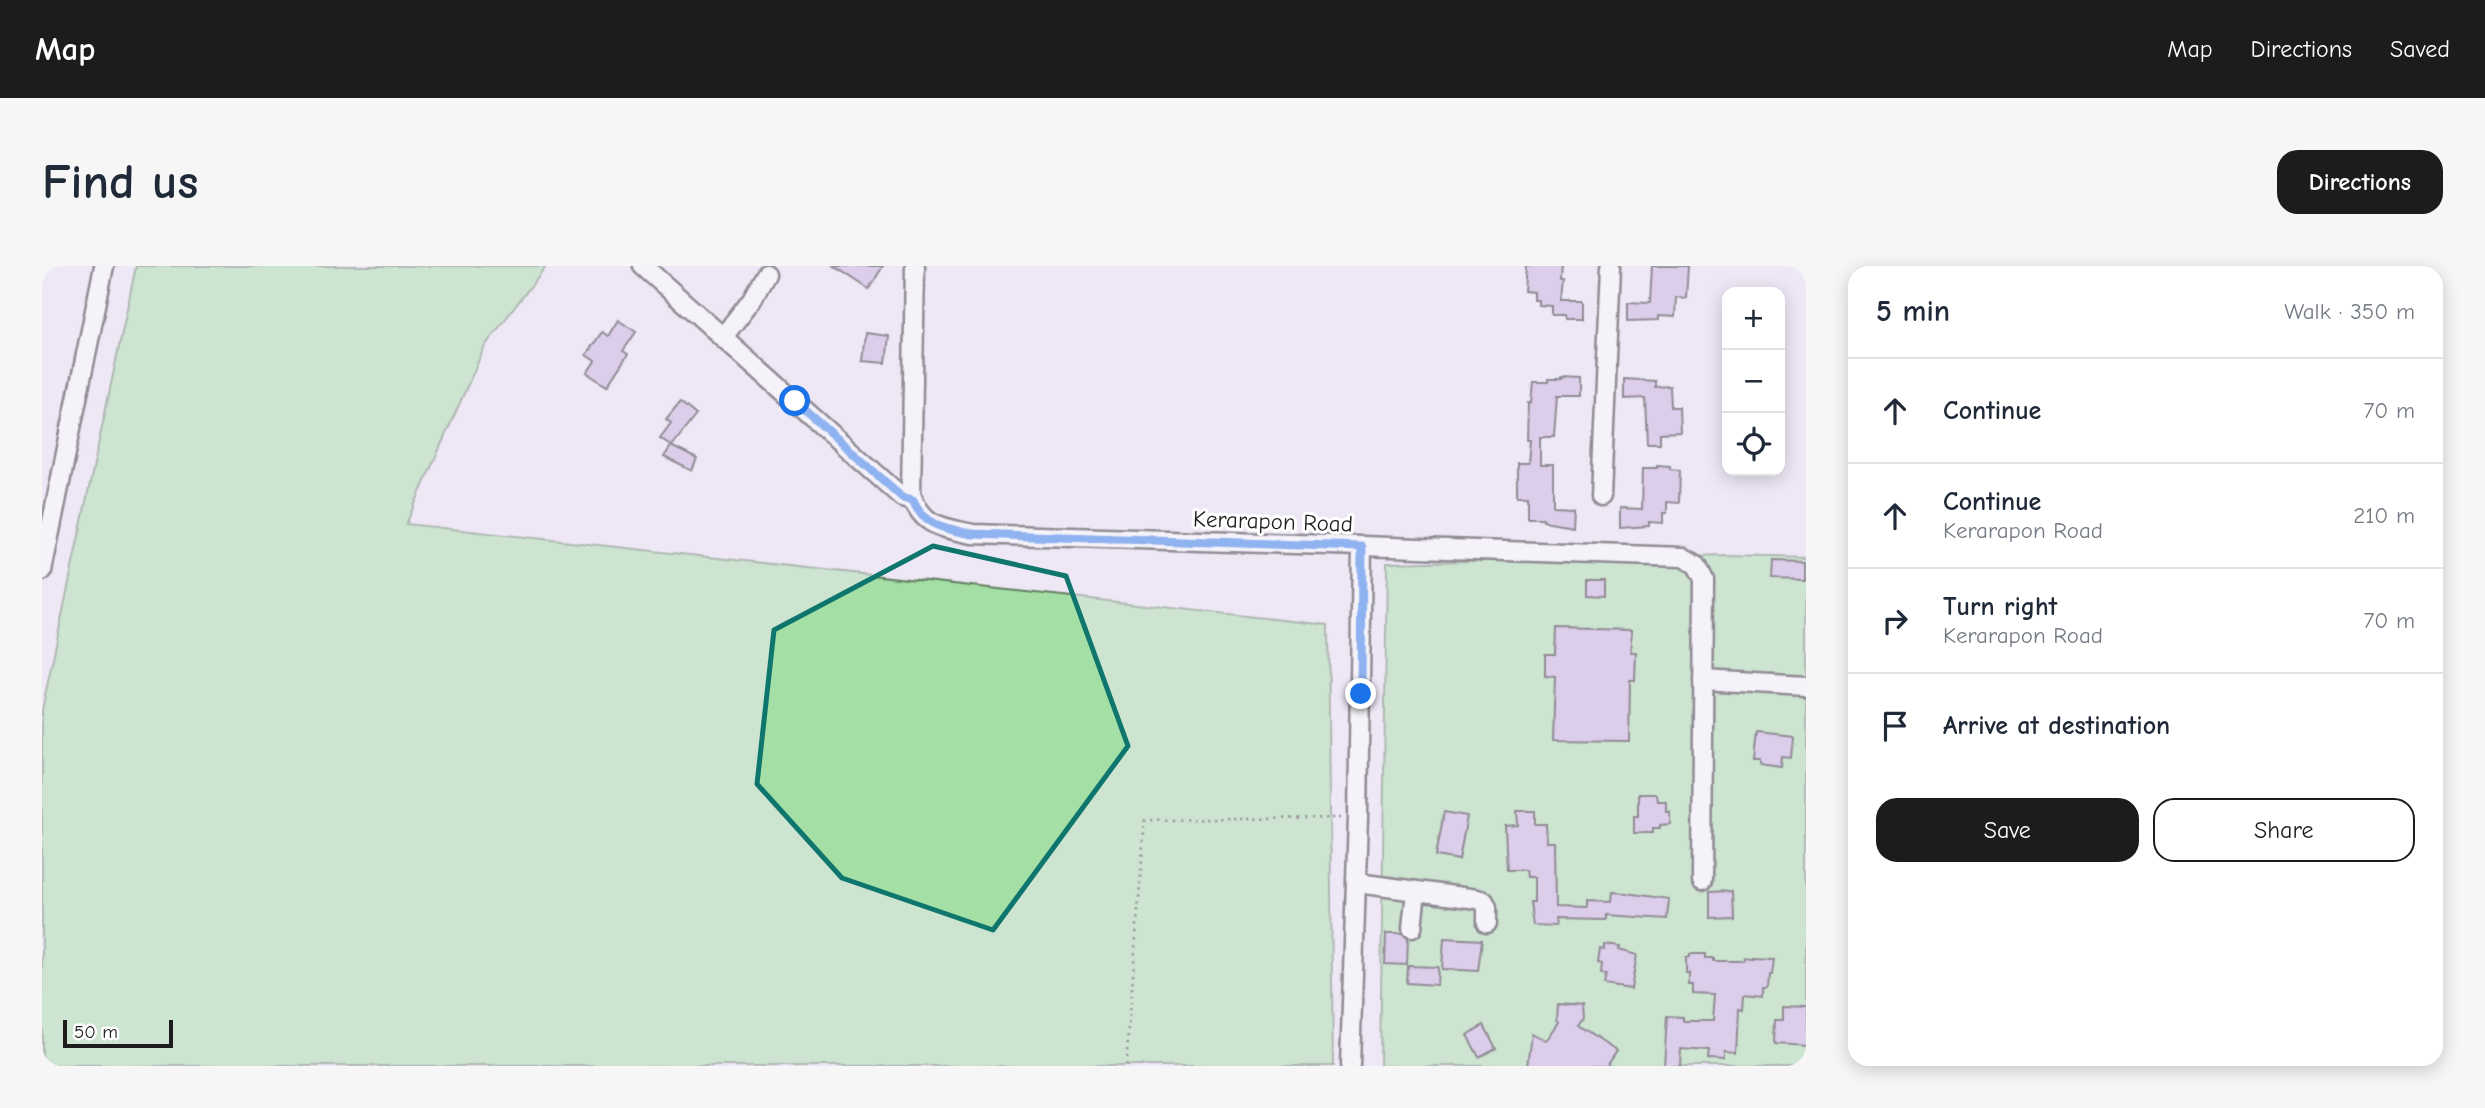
<!DOCTYPE html>
<meta charset="utf-8">
<style>
:root{--surface:#fff;--page:#f6f6f7;--text:#1f2937;--muted:#747a83;--line:#e0e1e3;--accent:#1c1c1c}
body{margin:0;font-family:"Comic Neue",sans-serif;background:var(--page);color:var(--text)}
.controls{position:absolute;right:21px;top:21px;display:grid;overflow:hidden;border-radius:14px;box-shadow:0 4px 18px #0003}
.controls button{width:63px;height:63px;display:grid;place-items:center;padding:0;border:0;border-bottom:2px solid var(--line);background:var(--surface);color:var(--text);font:35px sans-serif}
.scale{position:absolute;left:21px;bottom:18px;width:110px;box-sizing:border-box;padding-left:7px;border:4px solid #1c1c1c;border-top:0;font-size:19px;line-height:24px;white-space:nowrap;color:#1c1c1c;-webkit-text-stroke:5px #fff;paint-order:stroke}
.stop{position:absolute;width:21px;height:21px;margin:-16px;border:5px solid #1a73e8;border-radius:50%;background:#fff}
.stop.end{background:#1a73e8;border-color:#fff;box-shadow:0 2px 7px #0008}
.list{margin:0;padding:0;list-style:none}
h2{display:flex;justify-content:space-between;align-items:center;height:91px;margin:0;padding:0 28px;font-size:30px}
h2 small{font-size:23px;font-weight:400;color:var(--muted)}
.list li{display:grid;grid-template-columns:46px 1fr auto;gap:21px;align-items:center;box-sizing:border-box;height:105px;padding:0 28px;border-top:2px solid var(--line)}
.list b{display:block;font-size:26px;white-space:nowrap}
.list p{margin:0;font-size:23px;white-space:nowrap;color:var(--muted)}
.list em{font-size:23px;font-style:normal;color:var(--muted)}
.actions{display:flex;gap:14px;padding:21px 28px}
.actions a{flex:1;padding:16px 0;border:2px solid var(--accent);border-radius:21px;text-align:center;font-size:24px;color:var(--accent)}
.actions .main{background:var(--accent);color:#fff}
.icon{flex:none;width:38px;height:38px;fill:none;stroke:currentColor;stroke-width:2;stroke-linecap:round;stroke-linejoin:round}
.map{position:relative;flex:none;width:1764px;height:800px;overflow:hidden;border-radius:21px}
header{display:flex;align-items:center;gap:42px;box-sizing:border-box;height:98px;padding:0 35px;background:var(--accent);color:#fff}
header strong{font-size:33px}
nav{display:flex;gap:38px;margin-inline-start:auto;font-size:24px}
.intro{display:flex;align-items:center;justify-content:space-between;box-sizing:border-box;height:168px;padding:0 42px}
h1{margin:0;font-size:49px}
.button{padding:18px 32px;border-radius:21px;background:var(--accent);color:#fff;font-size:24px;font-weight:700}
main{display:flex;gap:42px;padding:0 42px}
aside{flex:1;background:var(--surface);border-radius:21px;box-shadow:0 4px 18px #0003}
.map>svg:first-child{display:block}
.green{fill:#a4dfa5;stroke:#607e60;stroke-width:2}
.building{fill:#c6aedd;stroke:#1c1c1c;stroke-width:2}
.lines{fill:none;stroke-linecap:round;stroke-linejoin:round}
.minor-casing{stroke:#1c1c1c;stroke-width:23}
.path{stroke:#1c1c1c;stroke-width:2.5;stroke-dasharray:2 5;stroke-linecap:butt}
.minor{stroke:#fff;stroke-width:18}
.route{stroke:#1a73e8;stroke-width:9}
.marked{fill:none;stroke:#0f766e;stroke-width:5;stroke-linejoin:round}
.labels{text-anchor:middle;stroke-width:6;stroke-linejoin:round;paint-order:stroke}
.street-label{font-size:23px;fill:#1c1c1c;stroke:#fff}
</style>
<header>
<strong>Map</strong>
<nav><a>Map</a><a>Directions</a><a>Saved</a></nav>
</header>
<div class="intro"><h1>Find us</h1><a class="button">Directions</a></div>
<main>
<div class="map">
<svg width="1764" height="800" viewBox="0 0 1764 800">
<rect width="100%" height="100%" fill="#eee7f5"/>
<filter id="ink" filterUnits="userSpaceOnUse"><feTurbulence type="fractalNoise" baseFrequency=".0143" numOctaves="2"/><feDisplacementMap in="SourceGraphic" scale="14" xChannelSelector="R" yChannelSelector="G"/><feConvolveMatrix kernelMatrix="1 2 1 2 8 2 1 2 1" color-interpolation-filters="sRGB"/></filter>
<g filter="url(#ink)">
<!-- green -->
<g class="green">
<polygon points="94,0 504,0 443,80 364,258 1286,359 1291,800 0,800 0,444"/>
<polygon points="1684,289 1764,291 1764,800 1338,800 1345,297"/>
</g>
<!-- building -->
<g class="building">
<polygon points="792,0 841,0 827,23"/>
<polygon points="1484,0 1519,0 1518,15 1521,15 1519,35 1540,35 1540,53 1523,53 1523,49 1510,49 1510,40 1496,39 1496,34 1492,34 1492,26 1482,25"/>
<polygon points="1610,0 1646,0 1644,32 1634,31 1633,51 1616,50 1616,54 1586,55 1586,36 1608,37"/>
<polygon points="576,54 594,66 581,85 586,88 565,120 545,107 553,95 544,89 560,66 566,70"/>
<polygon points="823,67 847,70 844,97 820,95"/>
<polygon points="1519,111 1537,112 1537,130 1515,130 1512,171 1498,171 1498,199 1511,199 1511,240 1532,241 1531,260 1501,255 1501,252 1486,252 1486,230 1475,230 1475,197 1486,197 1488,174 1485,174 1486,137 1489,137 1491,116 1506,116 1506,113 1519,113"/>
<polygon points="1582,113 1613,115 1613,121 1628,120 1629,141 1637,141 1638,166 1618,167 1618,177 1605,177 1603,132 1582,133"/>
<polygon points="638,136 654,149 630,180 618,172 629,157 624,153"/>
<polygon points="629,180 655,193 650,205 622,191"/>
<polygon points="1615,199 1628,200 1628,203 1638,204 1637,237 1625,236 1625,247 1621,247 1621,257 1607,256 1607,260 1578,262 1578,242 1600,243 1601,202 1615,202"/>
<polygon points="1729,294 1760,295 1760,313 1728,312"/>
<polygon points="1545,314 1562,314 1562,330 1545,329"/>
<polygon points="1514,362 1589,364 1589,386 1594,386 1593,414 1588,414 1587,475 1511,474 1513,411 1503,410 1503,388 1513,388"/>
<polygon points="1714,466 1751,470 1749,492 1741,491 1740,502 1718,499 1718,495 1711,495"/>
<polygon points="1596,528 1614,528 1615,535 1624,535 1624,545 1628,545 1628,558 1618,559 1618,562 1611,562 1611,567 1592,567 1592,550 1596,550"/>
<polygon points="1475,545 1493,545 1493,558 1504,558 1505,576 1513,576 1514,641 1545,642 1545,635 1569,636 1570,626 1584,627 1627,633 1625,653 1564,649 1564,654 1514,653 1514,660 1491,659 1488,636 1492,636 1492,611 1484,611 1483,604 1465,604 1463,560 1476,559"/>
<polygon points="1402,546 1425,550 1417,594 1394,590"/>
<polygon points="1689,625 1690,650 1667,651 1667,626"/>
<polygon points="1344,668 1361,668 1366,672 1365,699 1343,698"/>
<polygon points="1402,672 1440,674 1436,705 1400,703"/>
<polygon points="1563,679 1578,681 1577,684 1595,689 1589,723 1562,719 1564,709 1559,708 1560,698 1556,697 1558,683 1563,684"/>
<polygon points="1648,688 1663,688 1663,692 1671,692 1671,695 1701,695 1702,691 1709,692 1709,690 1730,691 1728,707 1726,707 1725,721 1721,721 1721,730 1703,728 1702,743 1698,742 1696,787 1684,786 1684,794 1666,793 1667,785 1639,783 1638,800 1622,800 1625,750 1641,751 1641,755 1671,755 1673,729 1651,728 1651,719 1647,719 1647,707 1644,707 1644,691 1648,691"/>
<polygon points="1366,700 1396,701 1395,719 1365,717"/>
<polygon points="1516,738 1540,740 1541,753 1536,760 1574,785 1564,800 1486,800 1490,767 1504,775 1517,756 1515,753"/>
<polygon points="1742,740 1764,741 1764,779 1734,777 1735,754 1742,754"/>
<polygon points="1442,759 1454,782 1437,791 1425,769"/>
</g>
<g class="lines">
<defs>
<g id="minor">
<polyline points="601,0 860,231 871,234"/>
<path d="M873 0 869 227C880 261 899 261 931 268L1320 280 1316 552 1308 800"/>
<polyline points="681,71 710,33 724,8"/>
<polyline points="1559,230 1569,0"/>
<polyline points="1320,280 1641,291 1655,299 1662,313 1660,615"/>
<polyline points="0,305 62,0"/>
<polyline points="1661,414 1764,420"/>
<polyline points="1315,617 1435,633 1442,635 1445,641 1445,657"/>
<polyline points="1370,662 1374,625"/>
</g>
</defs>
<!-- minor casing -->
<use href="#minor" class="minor-casing"/>
<!-- path -->
<polyline class="path" points="1084,800 1103,554 1299,552"/>
<!-- minor -->
<use href="#minor" class="minor"/>
</g>
</g>
<g class="lines" filter="url(#ink)">
<!-- route -->
<path class="route" d="M753 135 860 231 871 234C883 261 905 263 931 268L1320 281 1319 428"/>
</g>
<!-- marked area -->
<path d="M0 0H1764V800H0ZM891 280 1024 310 1086 480 951 664 800 612 715 518 732 364Z" fill="#eee7f5" fill-opacity=".55" fill-rule="evenodd"/>
<path class="marked" d="M891 280 1024 310 1086 480 951 664 800 612 715 518 732 364Z"/>
<g class="labels">
<!-- street labels -->
<g class="street-label">
<text transform="translate(1231 255) rotate(2)" y="8">Kerarapon Road</text>
</g>
</g>
</svg>
<div class="controls">
<button>+</button>
<button>−</button>
<button><svg class="icon" aria-label="locate" viewBox="0 0 24 24"><circle cx="12" cy="12" r="6"/><path d="M12 2v4M12 18v4M2 12h4M18 12h4"/></svg></button>
</div>
<div class="scale">50 m</div>
<div class="stop" style="left:753px;top:135px"></div>
<div class="stop end" style="left:1319px;top:428px"></div>
</div>
<aside>
<h2>5 min<small>Walk · 350 m</small></h2>
<ul class="list">
<li><svg class="icon" aria-label="ahead" viewBox="0 0 24 24"><path d="M12 20V5M6 11l6-6 6 6"/></svg><div><b>Continue</b></div><em>70 m</em></li>
<li><svg class="icon" aria-label="ahead" viewBox="0 0 24 24"><path d="M12 20V5M6 11l6-6 6 6"/></svg><div><b>Continue</b><p>Kerarapon Road</p></div><em>210 m</em></li>
<li><svg class="icon" aria-label="right" viewBox="0 0 24 24"><path d="M7 20v-9h11M14 6l5 5-5 5"/></svg><div><b>Turn right</b><p>Kerarapon Road</p></div><em>70 m</em></li>
<li><svg class="icon" aria-label="arrive" viewBox="0 0 24 24"><path d="M6 21V4h12l-3 4 3 4H6"/></svg><div><b>Arrive at destination</b></div></li>
</ul>
<div class="actions"><a class="main">Save</a><a>Share</a></div>
</aside>
</main>
